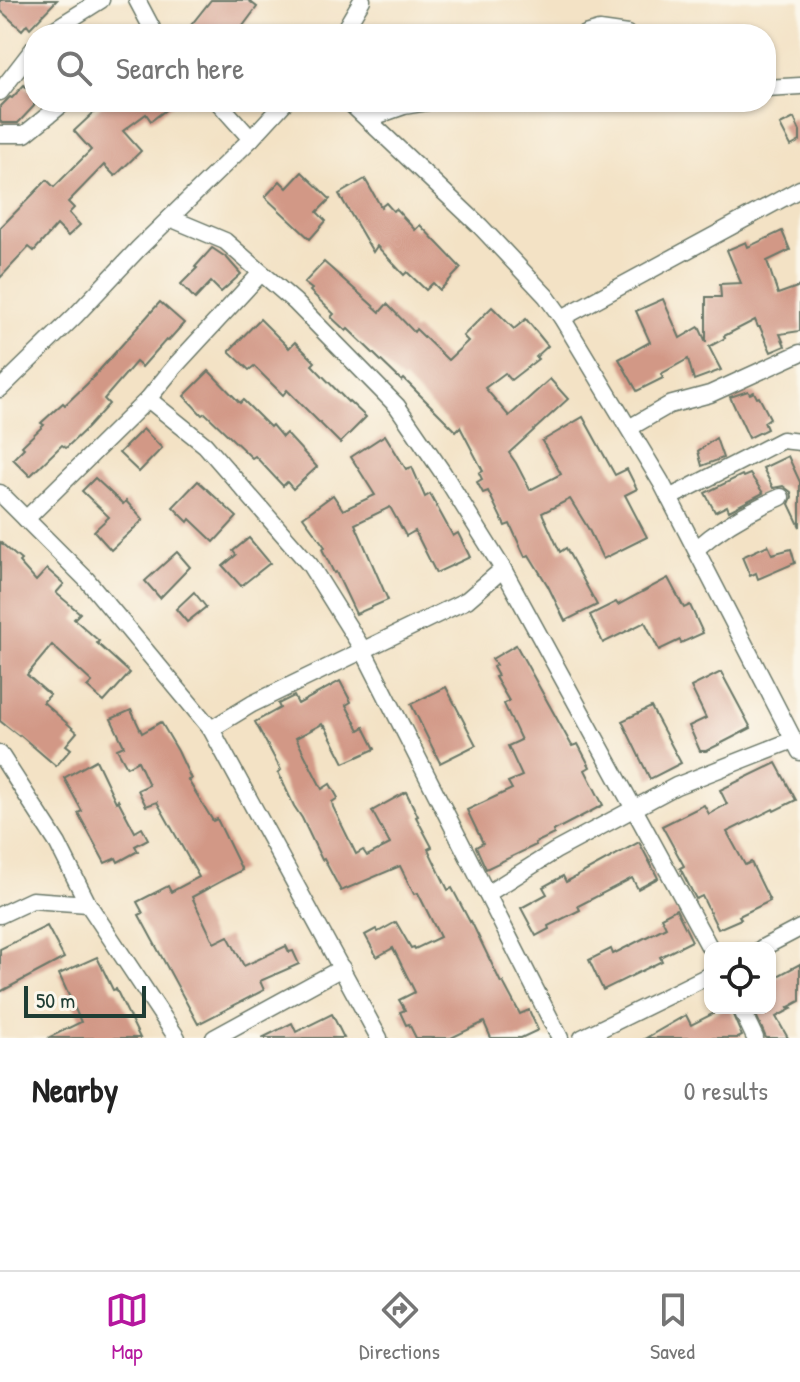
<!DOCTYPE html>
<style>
:root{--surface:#fff;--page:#f6f6f6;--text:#222;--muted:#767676;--line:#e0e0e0;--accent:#b5179e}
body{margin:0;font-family:"Patrick Hand",sans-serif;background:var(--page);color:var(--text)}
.controls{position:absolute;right:24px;bottom:24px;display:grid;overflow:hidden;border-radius:16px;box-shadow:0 2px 6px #0004}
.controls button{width:72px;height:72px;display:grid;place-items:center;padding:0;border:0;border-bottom:2px solid var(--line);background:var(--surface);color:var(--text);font:40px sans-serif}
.scale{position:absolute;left:24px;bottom:20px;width:122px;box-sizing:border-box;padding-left:8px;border:4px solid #1f3d34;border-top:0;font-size:22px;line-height:28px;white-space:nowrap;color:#1f3d34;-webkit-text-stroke:6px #fbf7ec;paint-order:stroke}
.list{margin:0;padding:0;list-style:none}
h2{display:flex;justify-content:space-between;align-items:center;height:104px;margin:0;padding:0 32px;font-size:34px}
h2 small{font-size:26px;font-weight:400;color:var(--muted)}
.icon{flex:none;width:44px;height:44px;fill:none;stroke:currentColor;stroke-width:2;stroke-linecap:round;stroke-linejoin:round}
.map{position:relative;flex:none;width:800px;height:1038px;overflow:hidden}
.search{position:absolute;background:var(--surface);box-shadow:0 2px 6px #0004;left:24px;right:24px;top:24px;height:88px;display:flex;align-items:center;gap:20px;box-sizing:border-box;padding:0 28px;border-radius:32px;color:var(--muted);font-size:30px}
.sheet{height:232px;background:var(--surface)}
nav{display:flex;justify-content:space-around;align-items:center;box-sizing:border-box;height:112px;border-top:2px solid var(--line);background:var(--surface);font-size:22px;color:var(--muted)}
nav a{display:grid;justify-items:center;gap:4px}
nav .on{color:var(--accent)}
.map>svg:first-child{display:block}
.building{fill:#d29886}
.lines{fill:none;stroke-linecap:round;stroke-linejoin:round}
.street-casing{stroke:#697767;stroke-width:19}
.street{stroke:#fff;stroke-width:16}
</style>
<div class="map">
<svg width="800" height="1038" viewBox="0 0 800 1038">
<rect width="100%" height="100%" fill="#fbf7ec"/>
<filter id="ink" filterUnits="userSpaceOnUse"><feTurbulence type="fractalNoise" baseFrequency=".0125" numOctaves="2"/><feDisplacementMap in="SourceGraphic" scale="16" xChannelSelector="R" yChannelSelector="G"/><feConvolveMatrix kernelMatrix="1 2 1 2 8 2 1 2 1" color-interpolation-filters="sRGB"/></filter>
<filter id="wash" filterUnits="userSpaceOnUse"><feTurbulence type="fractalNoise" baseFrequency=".006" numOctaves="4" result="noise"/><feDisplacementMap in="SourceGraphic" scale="32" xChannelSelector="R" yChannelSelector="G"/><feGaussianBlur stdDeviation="1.8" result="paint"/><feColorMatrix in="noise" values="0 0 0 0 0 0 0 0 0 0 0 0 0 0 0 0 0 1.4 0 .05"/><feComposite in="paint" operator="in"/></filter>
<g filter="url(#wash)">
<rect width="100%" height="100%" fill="#f3e2c5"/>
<g id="blocks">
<!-- building -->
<g class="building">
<polygon points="0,0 57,0 30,28 27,24 22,30 0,10"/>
<polygon points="211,0 248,0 257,7 237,34 184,34"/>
<polygon points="24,85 34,95 34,106 18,123 2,123 0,121 0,107 10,97 12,98"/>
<polygon points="105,102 176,102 151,121 146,114 123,131 141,151 115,176 104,165 68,202 74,208 69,213 80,225 68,236 57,225 34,251 29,247 0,278 0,228 47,180 54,187 91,150 74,131"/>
<polygon points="794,118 800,131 800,141 791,146 780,125"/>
<polygon points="302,172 330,199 317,212 326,221 310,239 265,197 280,181 287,188"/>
<polygon points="365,179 381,207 386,203 393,211 396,209 415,230 420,225 461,268 440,290 433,283 426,290 407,272 404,275 377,246 373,252 339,194"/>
<polygon points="782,231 790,250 767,261 778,294 800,286 800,331 780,334 785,346 771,352 760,327 758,327 755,320 724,336 725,338 709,347 721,370 694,380 688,359 661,374 663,378 637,391 619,359 650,342 636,311 663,299 680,338 699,327 706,342 706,297 721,297 720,284 741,283 727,250 746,242 748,247"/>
<polygon points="212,248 227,258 241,274 221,292 211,282 195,299 181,284 197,268 195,267"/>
<polygon points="324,262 380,312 387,304 414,332 416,329 448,360 468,341 463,336 492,307 514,329 526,319 548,346 536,357 538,359 511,380 505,373 485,388 509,416 550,379 568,399 509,453 516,463 530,490 561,474 542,441 583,417 615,475 627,469 637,489 625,495 647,537 603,559 588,528 570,499 542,513 560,552 566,548 597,605 565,621 548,586 529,555 525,557 510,524 505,526 488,491 483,493 477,482 482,479 479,473 483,471 460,427 456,431 404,379 402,381 348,329 346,331 331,317 334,314 310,291 312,289 304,283"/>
<polygon points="160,302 184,323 168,341 166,340 142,367 136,362 104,399 109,404 87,428 66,448 62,445 30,476 13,459 24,448 22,446 44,425 41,423 63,403 65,405 88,383"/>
<polygon points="260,319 289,348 295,342 315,362 312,365 348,402 349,401 366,417 340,443 287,390 283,395 254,366 249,370 229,351"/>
<polygon points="209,371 240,403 243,400 270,427 272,425 282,437 286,433 317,467 293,489 287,482 283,486 255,456 252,458 205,413 202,415 184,396"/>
<polygon points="748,391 750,394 754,392 757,398 759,397 770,418 764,422 767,429 749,438 730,397"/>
<polygon points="143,429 162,448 139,472 119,453"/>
<polygon points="385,435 406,469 412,467 425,497 430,494 453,536 458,533 470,557 436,573 415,531 406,536 390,507 355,524 388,600 356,614 336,572 334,573 322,549 325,547 303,517 333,495 343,510 375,495 351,457"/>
<polygon points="716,438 723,458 702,466 698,451"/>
<polygon points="788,456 800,482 800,527 789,504 792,497 791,492 783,486 773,488 763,468"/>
<polygon points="750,474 763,493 729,511 727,506 715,512 705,493 742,475 743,477"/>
<polygon points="95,478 123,504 126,501 143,520 111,550 94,531 109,517 82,491"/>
<polygon points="198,481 237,517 214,542 190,519 188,522 173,507"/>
<polygon points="249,538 270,563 241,586 223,566 236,555 233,551"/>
<polygon points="0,542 21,560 19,562 36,581 47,569 64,584 56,593 80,613 74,619 99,641 97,643 130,673 104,702 87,687 92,682 52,645 27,675 50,695 43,702 77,732 66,745 71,749 56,766 20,735 19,736 0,721"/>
<polygon points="768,545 772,554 791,549 795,563 758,579 756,573 750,576 742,557"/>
<polygon points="177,552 190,567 160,598 145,581"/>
<polygon points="668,578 684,608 690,605 703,633 681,643 680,640 659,650 645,622 603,643 590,615 616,602 618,605"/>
<polygon points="194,592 206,607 187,622 176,609"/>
<polygon points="516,645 572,746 578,744 590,767 585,770 603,805 553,831 554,834 535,843 536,845 486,869 476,847 483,843 467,810 512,789 508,782 522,776 508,746 521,740 504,704 509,701 495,677 498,676 493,667 496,665 492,659"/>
<polygon points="721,672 751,728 720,744 706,751 700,751 689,726 706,718 691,687"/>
<polygon points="340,681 351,702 346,705 359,730 364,727 375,749 344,763 325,726 324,727 322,724 296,738 322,789 330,784 338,798 332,802 333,807 356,854 363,850 367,856 390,844 372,811 406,792 418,816 416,817 432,847 428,849 448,890 452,888 470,922 471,921 501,983 503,982 520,1014 529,1010 538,1030 521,1038 491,1038 484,1022 451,1038 416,1038 409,1024 406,1025 400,1012 405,1010 399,1000 415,992 393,948 377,957 365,935 376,929 378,932 396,922 411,948 414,947 415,949 440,937 418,893 414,894 400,866 341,891 324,859 322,860 302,818 294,806 278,772 281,770 255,722 280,708 278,704 294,696 298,704"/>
<polygon points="446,687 476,745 440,763 411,704"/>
<polygon points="651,707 681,763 650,779 622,721"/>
<polygon points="131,710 142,733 161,722 178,751 191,779 188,780 213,821 217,819 242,870 192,897 214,943 228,936 244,966 286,946 289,952 293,951 299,964 260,981 264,990 198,1024 139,915 143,913 137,902 168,886 171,892 199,877 157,802 146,806 138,790 149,785 138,761 127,767 117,749 124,746 111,719"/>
<polygon points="96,760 116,802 118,800 135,832 142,828 148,839 135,846 138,851 118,862 116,858 105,863 78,813 82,811 64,778"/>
<polygon points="776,763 796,800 774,811 773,809 727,832 745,865 751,862 770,901 739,916 741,919 718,929 702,896 696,899 680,868 684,866 662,826 704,805 709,814 727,804 720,790"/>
<polygon points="639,842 658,878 638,889 632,878 578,906 580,910 548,926 549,929 536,936 521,908 547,894 543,887 563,876 566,882"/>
<polygon points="676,909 692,941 660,957 662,961 603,990 589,960 611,949 613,954 666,927 661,917"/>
<polygon points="47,926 64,958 0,992 0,949"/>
<polygon points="97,957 113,990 116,989 140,1038 48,1038 81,1022 59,974"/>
<polygon points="800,964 800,1001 787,1008 793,1008 776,1017 788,1038 766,1038 753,1008 770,1008 770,980"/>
<polygon points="724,1008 730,1008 742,1036 738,1038 646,1038 686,1015 691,1025"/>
<polygon points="332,1014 344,1038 262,1038 292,1023 296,1032"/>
</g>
</g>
</g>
<g filter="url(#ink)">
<use href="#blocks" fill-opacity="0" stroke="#697767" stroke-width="2"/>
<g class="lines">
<defs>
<g id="street">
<polyline points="137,0 155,34"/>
<polyline points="47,34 101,0"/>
<polyline points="342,34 362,0"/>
<polyline points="585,34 599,30 627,34"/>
<polyline points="766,88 800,86"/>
<polyline points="0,92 34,48"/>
<polyline points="218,102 251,139"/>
<polyline points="349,102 480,226 546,296 562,318 661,482 800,752"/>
<polyline points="367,119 404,106 428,102"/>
<polyline points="0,134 25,134 61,105"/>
<polyline points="170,218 225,241 295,302 397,406 443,473 503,569 467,600 252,704 211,729"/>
<polyline points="562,318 800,189"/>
<polyline points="0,389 75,316 139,248 251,139 285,102"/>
<polyline points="148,399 205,445 310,565 363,650 560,1038"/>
<polyline points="629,428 669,405 710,394 800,353"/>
<polyline points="0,493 87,580 211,729 379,1038"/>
<polyline points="669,498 782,440 800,442"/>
<polyline points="26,519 148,399 175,366 261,273"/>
<path d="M696 549C722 526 750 510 781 497"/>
<path d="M503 569C571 696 642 821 710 948"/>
<polyline points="0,754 58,844 88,904 177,1038"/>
<polyline points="487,894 555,851 676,786 793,740"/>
<polyline points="0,915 32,900 88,904"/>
<polyline points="762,948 800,928"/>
<polyline points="741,1008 755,1038"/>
<polyline points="214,1038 342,968"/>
<polyline points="582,1038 710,975"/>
</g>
</defs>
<!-- street casing -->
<use href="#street" class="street-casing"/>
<!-- street -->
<use href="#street" class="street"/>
</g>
</g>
</svg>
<div class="controls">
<button><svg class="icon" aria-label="locate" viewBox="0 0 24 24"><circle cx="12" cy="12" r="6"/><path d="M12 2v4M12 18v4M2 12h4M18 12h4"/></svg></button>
</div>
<div class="scale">50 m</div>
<div class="search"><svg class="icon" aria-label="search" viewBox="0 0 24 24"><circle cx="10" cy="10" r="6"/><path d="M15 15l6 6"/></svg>Search here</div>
</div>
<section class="sheet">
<h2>Nearby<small>0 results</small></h2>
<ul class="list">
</ul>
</section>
<nav>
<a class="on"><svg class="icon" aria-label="map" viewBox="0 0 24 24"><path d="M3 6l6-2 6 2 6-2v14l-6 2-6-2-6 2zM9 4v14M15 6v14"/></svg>Map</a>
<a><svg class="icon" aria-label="directions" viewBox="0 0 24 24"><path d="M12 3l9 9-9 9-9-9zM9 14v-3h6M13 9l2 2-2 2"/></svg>Directions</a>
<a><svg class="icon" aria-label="saved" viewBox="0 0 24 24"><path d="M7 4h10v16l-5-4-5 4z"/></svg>Saved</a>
</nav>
